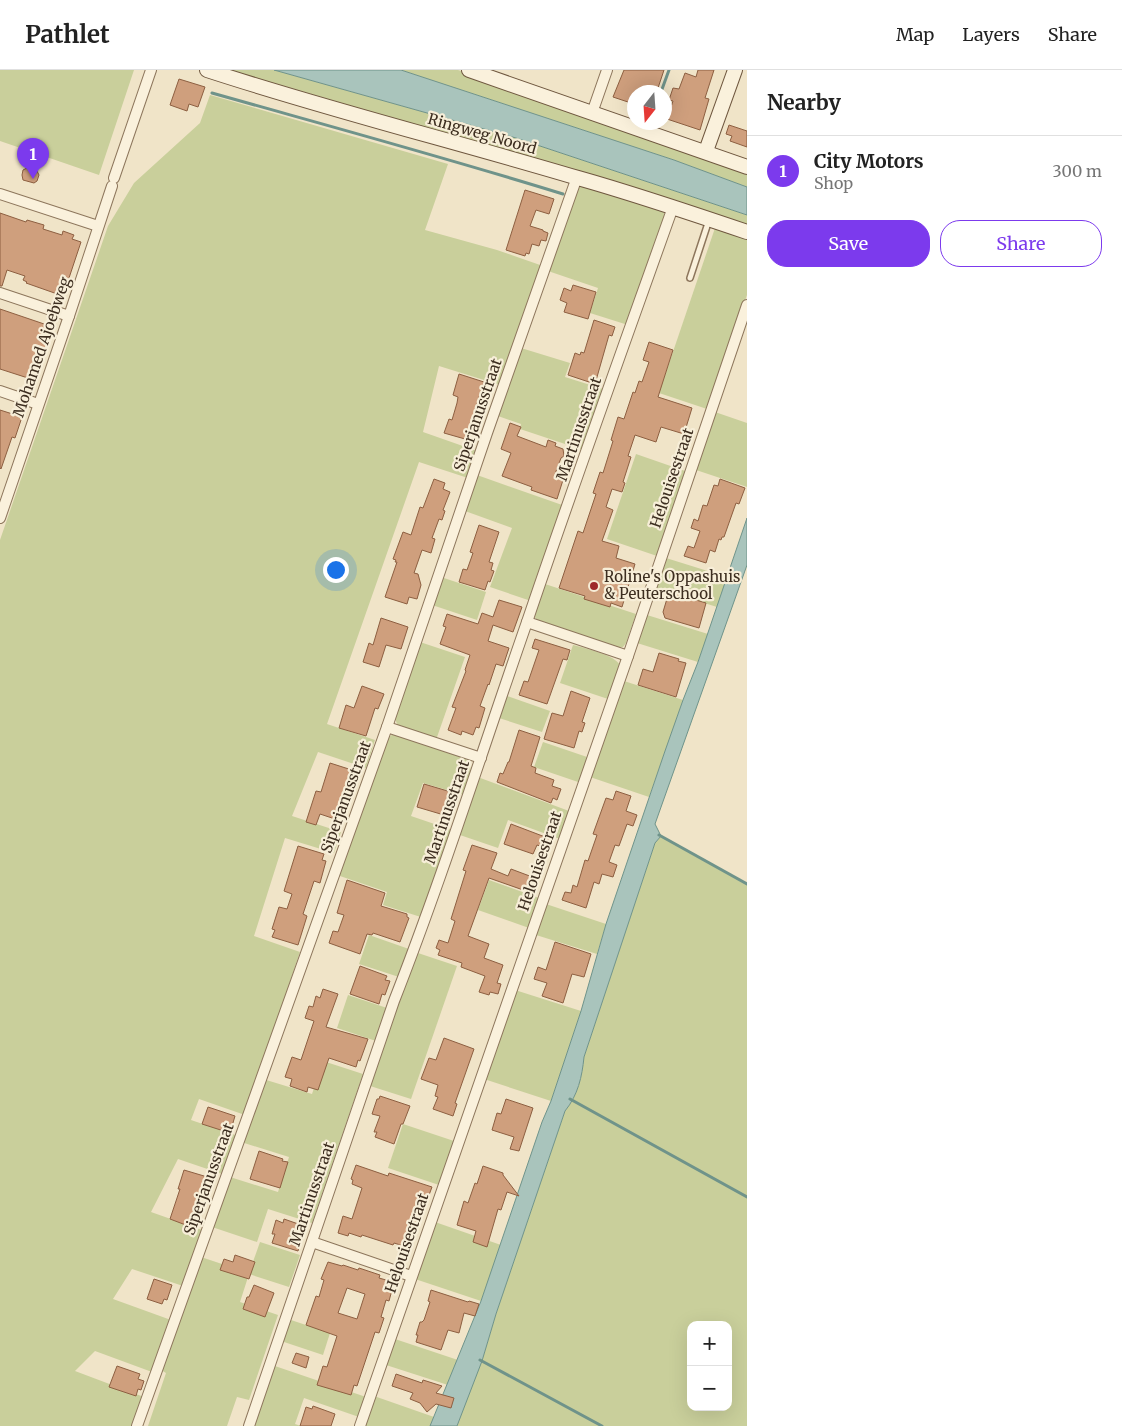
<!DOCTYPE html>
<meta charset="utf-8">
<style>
:root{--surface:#fff;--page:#f6f6f6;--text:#222;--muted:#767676;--line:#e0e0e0;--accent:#7c3aed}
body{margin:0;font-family:Merriweather,serif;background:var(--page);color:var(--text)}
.controls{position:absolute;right:15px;bottom:15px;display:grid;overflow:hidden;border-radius:10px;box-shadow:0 5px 20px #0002}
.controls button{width:45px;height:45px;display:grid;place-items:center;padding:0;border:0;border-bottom:1px solid var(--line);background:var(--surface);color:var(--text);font:25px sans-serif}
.compass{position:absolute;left:627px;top:15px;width:45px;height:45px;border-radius:50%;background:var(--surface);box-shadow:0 5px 20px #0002;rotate:197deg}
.you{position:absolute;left:335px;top:499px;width:18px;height:18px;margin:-12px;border:4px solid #fff;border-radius:50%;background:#1a73e8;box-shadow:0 0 0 8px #1a73e833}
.badge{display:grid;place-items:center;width:32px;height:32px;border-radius:50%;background:var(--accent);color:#fff;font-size:16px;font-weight:700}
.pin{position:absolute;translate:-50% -41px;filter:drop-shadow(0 1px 2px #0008)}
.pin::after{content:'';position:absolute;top:26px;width:18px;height:15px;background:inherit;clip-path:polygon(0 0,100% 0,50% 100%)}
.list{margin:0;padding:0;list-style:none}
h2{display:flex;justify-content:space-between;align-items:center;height:65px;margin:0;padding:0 20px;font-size:21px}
h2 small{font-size:16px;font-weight:400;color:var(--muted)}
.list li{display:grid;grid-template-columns:32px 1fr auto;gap:15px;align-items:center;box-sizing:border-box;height:70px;padding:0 20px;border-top:1px solid var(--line)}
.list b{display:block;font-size:19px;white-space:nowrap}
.list p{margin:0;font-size:16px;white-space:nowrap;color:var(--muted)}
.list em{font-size:16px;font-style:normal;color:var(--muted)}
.actions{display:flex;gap:10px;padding:15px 20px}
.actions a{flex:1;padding:11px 0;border:1px solid var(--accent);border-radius:20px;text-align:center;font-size:18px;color:var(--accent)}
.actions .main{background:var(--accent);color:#fff}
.map{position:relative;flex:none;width:747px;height:1356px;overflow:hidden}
header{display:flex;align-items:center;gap:30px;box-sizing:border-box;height:70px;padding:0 25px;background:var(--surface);border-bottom:1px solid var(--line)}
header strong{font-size:24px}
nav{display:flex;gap:28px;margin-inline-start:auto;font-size:18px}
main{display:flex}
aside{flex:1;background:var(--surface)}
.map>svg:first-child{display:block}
.green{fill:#c9cf9b;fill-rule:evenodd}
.water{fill:#a9c4bc;stroke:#6f938a}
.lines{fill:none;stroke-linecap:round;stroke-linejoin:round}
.stream{stroke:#6f938a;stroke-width:3}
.building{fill:#cf9f7d;stroke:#8d5f41;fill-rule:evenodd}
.lane-casing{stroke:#8d765c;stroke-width:8}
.street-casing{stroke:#8d765c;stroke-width:12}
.secondary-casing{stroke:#6f573f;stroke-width:16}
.lane{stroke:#faf1dc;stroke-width:5}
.street{stroke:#faf1dc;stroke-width:10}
.secondary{stroke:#faf1dc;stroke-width:14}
.poi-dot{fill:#9e2a2b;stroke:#f7eed8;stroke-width:2}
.labels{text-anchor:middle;stroke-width:4.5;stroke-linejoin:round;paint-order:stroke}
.street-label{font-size:15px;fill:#3d2e20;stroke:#f7eed8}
.poi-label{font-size:15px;fill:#3d2e20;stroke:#f7eed8;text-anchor:start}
</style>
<header>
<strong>Pathlet</strong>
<nav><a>Map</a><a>Layers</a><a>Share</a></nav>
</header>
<main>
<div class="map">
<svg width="747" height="1356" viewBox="0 0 747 1356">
<rect width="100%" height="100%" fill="#f0e4c8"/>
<!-- green -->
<g class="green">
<polygon points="0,0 134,0 99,105 0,71"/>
<polygon points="229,0 274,0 516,68 747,145 747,156 441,62"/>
<polygon points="401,0 458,0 497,13 747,101 747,117 674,90"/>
<polygon points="210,25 448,94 425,160 497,180 543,196 500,315 439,296 423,362 477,381 468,408 419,392 327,654 375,670 366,698 318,682 292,746 341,762 334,783 285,768 254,866 300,882 245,1045 199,1029 191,1050 238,1066 225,1105 178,1089 151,1142 202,1160 183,1216 132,1199 113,1229 171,1250 152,1302 95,1281 75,1301 144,1327 134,1356 0,1356 0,470 108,156 134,113 200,53"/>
<polygon points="584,115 661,140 664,143 665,148 628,255 590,243 598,218 548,201 577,120 580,117"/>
<polygon points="715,158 747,170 747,225 707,339 659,323"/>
<polygon points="521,278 570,293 565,307 603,319 583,380 520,359 521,354 498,346"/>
<polygon points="715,342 747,353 747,417 696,400"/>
<polygon points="636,384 685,401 657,486 607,469"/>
<polygon points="477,405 565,436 531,531 490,517 512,458 465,441"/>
<polygon points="666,488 727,507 717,537 656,518"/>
<polygon points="441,507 486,522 477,550 432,535"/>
<polygon points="545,514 636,544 626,573 623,577 616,577 537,550 534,546"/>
<polygon points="647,545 708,564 698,592 637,573"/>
<polygon points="420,572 465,587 436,670 399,658 395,649"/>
<path d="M573 575C584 578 615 585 620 595L608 629 560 613Z"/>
<polygon points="624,611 683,630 649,727 590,707"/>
<polygon points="507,626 550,641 542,662 499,648"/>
<path d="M393 664H398L465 688C476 699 468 712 464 725L423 713 411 746 452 760 424 848 383 835 387 822 337 805 388 668Z"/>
<polygon points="543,672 590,688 581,713 534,697"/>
<polygon points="475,706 569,741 560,769 508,750 498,778 457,764"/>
<path d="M661 766 747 814V1356H447L482 1291 496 1244 565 1041C578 1025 582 1007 584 987L655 773ZM691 1255H728V1337H691Z"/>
<polygon points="489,810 539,828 529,858 478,840"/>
<polygon points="546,834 606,854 597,884 536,865"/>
<polygon points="369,865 409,879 399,907 359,894"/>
<polygon points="418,883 457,896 411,1029 367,1015"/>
<polygon points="515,920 581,941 551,1031 484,1009"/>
<polygon points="348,925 387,938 376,971 337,958"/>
<polygon points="323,991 363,1004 312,1153 268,1139 257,1172 212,1157 230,1107 278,1122 289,1087 241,1072 263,1009 312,1024"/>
<polygon points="403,1054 454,1071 439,1115 388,1098"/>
<polygon points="435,1152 501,1175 481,1231 415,1209"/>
<polygon points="260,1172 300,1185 289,1217 249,1204 240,1232 278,1245 249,1330 237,1327 227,1356 148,1356 166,1303 161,1300 201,1187 249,1203"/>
<polygon points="285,1248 330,1263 323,1285 278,1270"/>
<polygon points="395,1269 458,1290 448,1315 386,1295"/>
<polygon points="269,1294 366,1327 359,1347 304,1328 295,1354 301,1356 248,1356"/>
<polygon points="374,1326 434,1347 430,1356 363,1356"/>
</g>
<!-- water -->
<g class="water">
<polygon points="274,0 401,0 674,90 747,117 747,145 516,68"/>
<path d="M747 448V495L655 754 661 766 655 773 584 987C582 1007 578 1025 565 1041L496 1244 482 1291 457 1356H430L481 1231 542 1052 551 1031 581 941 606 854 665 681 683 630 698 592Z"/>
</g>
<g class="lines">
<!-- stream -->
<g class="stream">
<polyline points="661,22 669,0"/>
<path d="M212 23C329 56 447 88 563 124"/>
<polyline points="659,765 747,814"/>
<polyline points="570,1029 747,1127"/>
<polyline points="480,1290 602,1356"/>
</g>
</g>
<!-- building -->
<g class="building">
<polygon points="624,0 664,0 658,18 656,17 654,22 634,22 634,34 613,27"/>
<polygon points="698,0 714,0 705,28 709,29 700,60 667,49 673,31 669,30 673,18 679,19 685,3 696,7"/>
<polygon points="179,9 205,17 198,37 189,34 187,41 170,35"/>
<polygon points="729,55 747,61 747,77 730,71 732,66 726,64"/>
<polygon points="27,98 37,101 39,105 37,111 34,113 23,110 22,105 23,100"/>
<polygon points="525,120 554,129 549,144 536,140 530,156 543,160 543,161 548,163 546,171 541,170 539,176 532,174 529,184 526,183 525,186 506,180"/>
<polygon points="0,143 26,152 27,150 44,155 43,159 62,165 63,161 74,165 72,169 81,172 63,226 26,213 27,212 23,210 25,206 7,200 2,216 0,216"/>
<polygon points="573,215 596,222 588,249 564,242 567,233 560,230 564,218 571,221"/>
<polygon points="0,239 50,256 48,264 51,265 36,308 32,307 31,309 0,299"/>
<polygon points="594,250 615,257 612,266 609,265 595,314 568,305 575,283 580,285 581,282 584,283"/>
<polygon points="649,272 673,280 658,327 692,338 684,364 661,357 656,372 635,365 628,386 631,387 623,412 625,413 622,422 612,419 606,437 613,440 602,471 619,476 616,488 635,494 622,537 611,533 610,537 584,529 585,526 559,518 578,461 583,463 596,424 593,423 600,402 603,403 613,371 611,370 618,347 624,349 633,322 635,323 639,311 642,312 649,292 643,290"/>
<polygon points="459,304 484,312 470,355 473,355 469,366 466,365 465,369 444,363 449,349 452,350 457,333 458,327 453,325"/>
<polygon points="0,340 22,347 15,368 12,367 1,399 0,398"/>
<polygon points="510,353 521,357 517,366 546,377 548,370 556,373 555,376 563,379 564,386 561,388 555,404 558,405 557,408 563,410 557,429 531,420 532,417 502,406 511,383 501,379"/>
<polygon points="434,409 445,413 443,419 450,422 443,440 445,441 442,450 439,449 432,468 435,469 431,483 422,480 414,503 418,504 421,515 417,529 409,527 407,534 385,527 397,492 395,492 396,490 393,489 403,462 411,465 420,437 423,438"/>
<polygon points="720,409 745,418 739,434 736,433 724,467 722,467 721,470 719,469 715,482 710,480 706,493 684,486 688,476 694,478 700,461 691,458 694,449 698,451 703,435 707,436 714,415 718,416"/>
<polygon points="479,455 499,462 489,492 493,493 491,500 494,501 490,512 488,511 485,520 459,512 463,499 467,500 473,483 470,482"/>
<polygon points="669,522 706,533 699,558 665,548 663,542"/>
<polygon points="499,530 522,537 513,562 493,555 488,571 509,578 503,596 496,594 489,615 488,614 480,636 485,638 479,658 476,657 473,665 462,661 461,665 448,660 456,638 452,637 466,601 465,600 470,585 440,574 446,557 443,556 447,544 478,554 482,543 493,547"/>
<polygon points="381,548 408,557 401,579 386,575 379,597 363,592 369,573 373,575"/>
<polygon points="535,569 570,580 567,590 563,589 547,634 519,625 524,611 528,612 539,580 532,578"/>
<polygon points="659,583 679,589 678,591 686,593 676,627 638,615 643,599 653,602"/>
<polygon points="362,616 384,624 378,639 375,638 366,666 339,658 346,635 354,638"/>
<polygon points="571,621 590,628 582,652 585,653 582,662 579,661 574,678 544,669 552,643 563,646"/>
<polygon points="519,660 540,667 531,696 536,698 535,703 554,710 552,716 561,719 557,730 553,728 551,733 497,712 500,703 503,704 508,692 509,692"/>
<polygon points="330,693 355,701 348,721 345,720 335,749 320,744 316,755 306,752 316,721 321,722"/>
<polygon points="424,714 451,722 444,745 417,737"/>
<polygon points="616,721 631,726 626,741 637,745 633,756 627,754 619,776 615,775 609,792 617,795 613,807 602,804 599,814 594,812 586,838 562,830 565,822 571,823 573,815 577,817 585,790 588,791 597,765 593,764 606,728 613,730"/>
<polygon points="511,754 553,770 549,779 537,775 533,784 504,774"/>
<polygon points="472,775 497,783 491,799 508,806 511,799 535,808 531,816 528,815 526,821 489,808 468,866 489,874 484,888 503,895 497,913 501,914 498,924 490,922 489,925 479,922 485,906 461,897 462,893 438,885 440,880 436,878 439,870 448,873 455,851 451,849 466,801 463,800"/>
<polygon points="298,776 324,784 322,790 326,791 320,813 314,811 303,844 307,846 298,875 272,867 275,860 272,859 279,837 287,839 292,824 284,821"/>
<polygon points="347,810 385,823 381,836 407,844 407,847 409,848 400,872 373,863 372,865 367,864 360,884 329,873 333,861 338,862 344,845 337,843"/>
<polygon points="555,872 591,884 584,907 572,904 563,933 542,926 547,913 534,909 538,897 546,900"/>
<polygon points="360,896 387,906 385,910 390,911 385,925 382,924 379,934 350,924"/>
<polygon points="323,919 338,924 326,957 368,969 360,991 358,990 356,997 329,988 318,1020 308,1017 307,1022 290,1016 292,1009 285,1007 292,987 301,990 314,951 305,948 309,936 313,937 316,926 320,928"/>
<polygon points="444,968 474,979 455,1033 457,1034 453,1046 433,1039 438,1027 435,1026 438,1015 421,1009 429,988 436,990"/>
<polygon points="380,1026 410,1036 403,1054 401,1054 394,1074 375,1067 377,1062 374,1062 380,1046 372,1044 377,1029 379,1029"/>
<polygon points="506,1029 533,1038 519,1081 510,1079 514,1067 492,1060 497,1043 501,1044"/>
<polygon points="208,1037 235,1046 230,1063 202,1054"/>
<polygon points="259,1081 283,1089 282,1091 288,1092 280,1118 250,1109"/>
<polygon points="356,1095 388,1106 389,1103 432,1117 429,1125 421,1125 413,1148 419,1150 415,1163 412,1162 407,1177 394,1173 393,1175 362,1165 361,1167 349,1163 348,1166 338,1163 343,1146 352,1149 362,1118 352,1114 353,1110 351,1109"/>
<polygon points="483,1096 503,1103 503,1105 519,1126 507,1122 501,1140 498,1139 487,1177 473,1172 476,1161 457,1155 464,1131 468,1133 475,1113 477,1114"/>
<polygon points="184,1100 214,1109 208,1128 201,1126 191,1157 170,1149 180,1119 178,1119"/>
<polygon points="284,1149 304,1156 302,1162 304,1162 298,1181 272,1173 275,1164 272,1164 276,1150 283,1153"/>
<polygon points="235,1185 255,1192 249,1209 220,1200 224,1189 233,1192"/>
<path d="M328 1192 342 1196 343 1195 358 1200 359 1198 380 1205 379 1208 386 1210 392 1220 389 1231 386 1230 381 1247 384 1248 379 1263 375 1262 357 1316 354 1315 351 1325 317 1315 323 1296 327 1297 337 1266 306 1255 316 1226 319 1227 324 1210 321 1209ZM347 1218 365 1224 357 1249 338 1243Z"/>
<polygon points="154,1209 172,1215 167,1230 164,1229 162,1234 147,1229"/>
<polygon points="254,1215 274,1223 265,1247 243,1239 247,1227 249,1227"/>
<polygon points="431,1220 468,1232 469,1231 479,1234 475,1246 464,1243 459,1263 448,1260 441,1280 416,1272 418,1265 416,1265 420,1252 422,1252 424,1250 430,1232 428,1231"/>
<polygon points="296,1283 309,1287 306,1298 292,1293"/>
<polygon points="117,1296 140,1304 138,1309 144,1311 141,1320 138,1319 136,1326 109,1317"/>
<polygon points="396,1304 422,1313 423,1310 442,1316 436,1323 454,1328 451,1338 436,1334 427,1342 420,1333 410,1329 413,1323 392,1316"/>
<polygon points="313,1336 335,1344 331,1356 300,1356 306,1337 312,1339"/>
</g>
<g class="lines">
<defs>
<polyline id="lane" points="690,208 709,150"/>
<g id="street">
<polyline points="592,43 607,0"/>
<polyline points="114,108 151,0"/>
<polyline points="0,124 98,156"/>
<polyline points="0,223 69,246"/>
<polyline points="0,321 38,334"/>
<polyline points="0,448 69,246 112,116"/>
<polyline points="527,552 628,586"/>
<polyline points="387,657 481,688"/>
<polyline points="312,1172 411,1206"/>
<polyline points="137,1356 387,657 487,363 577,107"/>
<path d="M249 1356 394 931C443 806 483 678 527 552 574 413 624 275 673 137"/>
<polyline points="360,1356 628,586 747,235"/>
</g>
<g id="secondary">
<path d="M207 0C329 40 454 71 578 108 635 124 691 143 747 162"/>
<polyline points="469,0 747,97"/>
<polyline points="706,81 735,0"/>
</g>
</defs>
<!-- lane casing -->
<use href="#lane" class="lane-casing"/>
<!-- street casing -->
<use href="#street" class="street-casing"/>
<!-- secondary casing -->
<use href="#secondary" class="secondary-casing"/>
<!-- lane -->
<use href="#lane" class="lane"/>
<!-- street -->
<use href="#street" class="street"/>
<!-- secondary -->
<use href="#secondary" class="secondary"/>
</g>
<!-- markers -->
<circle class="poi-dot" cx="594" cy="516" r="5"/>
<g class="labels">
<!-- street labels -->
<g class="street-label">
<text transform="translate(482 64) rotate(16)" y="5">Ringweg Noord</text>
<text transform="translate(42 277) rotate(-71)" y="5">Mohamed Ajoebweg</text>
<text transform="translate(478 345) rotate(-71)" y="5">Siperjanusstraat</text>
<text transform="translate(579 359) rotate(-71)" y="5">Martinusstraat</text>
<text transform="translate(672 408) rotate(-71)" y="5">Helouisestraat</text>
<text transform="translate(346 727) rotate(-70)" y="5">Siperjanusstraat</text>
<text transform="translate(447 742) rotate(-71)" y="5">Martinusstraat</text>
<text transform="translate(540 791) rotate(-71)" y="5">Helouisestraat</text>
<text transform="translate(209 1109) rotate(-70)" y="5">Siperjanusstraat</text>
<text transform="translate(312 1124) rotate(-71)" y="5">Martinusstraat</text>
<text transform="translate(407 1173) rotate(-71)" y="5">Helouisestraat</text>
</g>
<!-- poi labels -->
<g class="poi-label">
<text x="604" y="512">Roline's Oppashuis<tspan x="604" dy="17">&amp; Peuterschool</tspan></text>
</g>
</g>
</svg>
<div class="controls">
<button>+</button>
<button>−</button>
</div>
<svg class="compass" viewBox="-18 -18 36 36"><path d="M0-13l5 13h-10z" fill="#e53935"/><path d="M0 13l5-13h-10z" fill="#767676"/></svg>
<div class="you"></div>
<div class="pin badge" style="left:33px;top:109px">1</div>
</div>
<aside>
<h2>Nearby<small></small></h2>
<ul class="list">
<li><span class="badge">1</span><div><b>City Motors</b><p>Shop</p></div><em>300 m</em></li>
</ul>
<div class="actions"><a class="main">Save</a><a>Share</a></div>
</aside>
</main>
